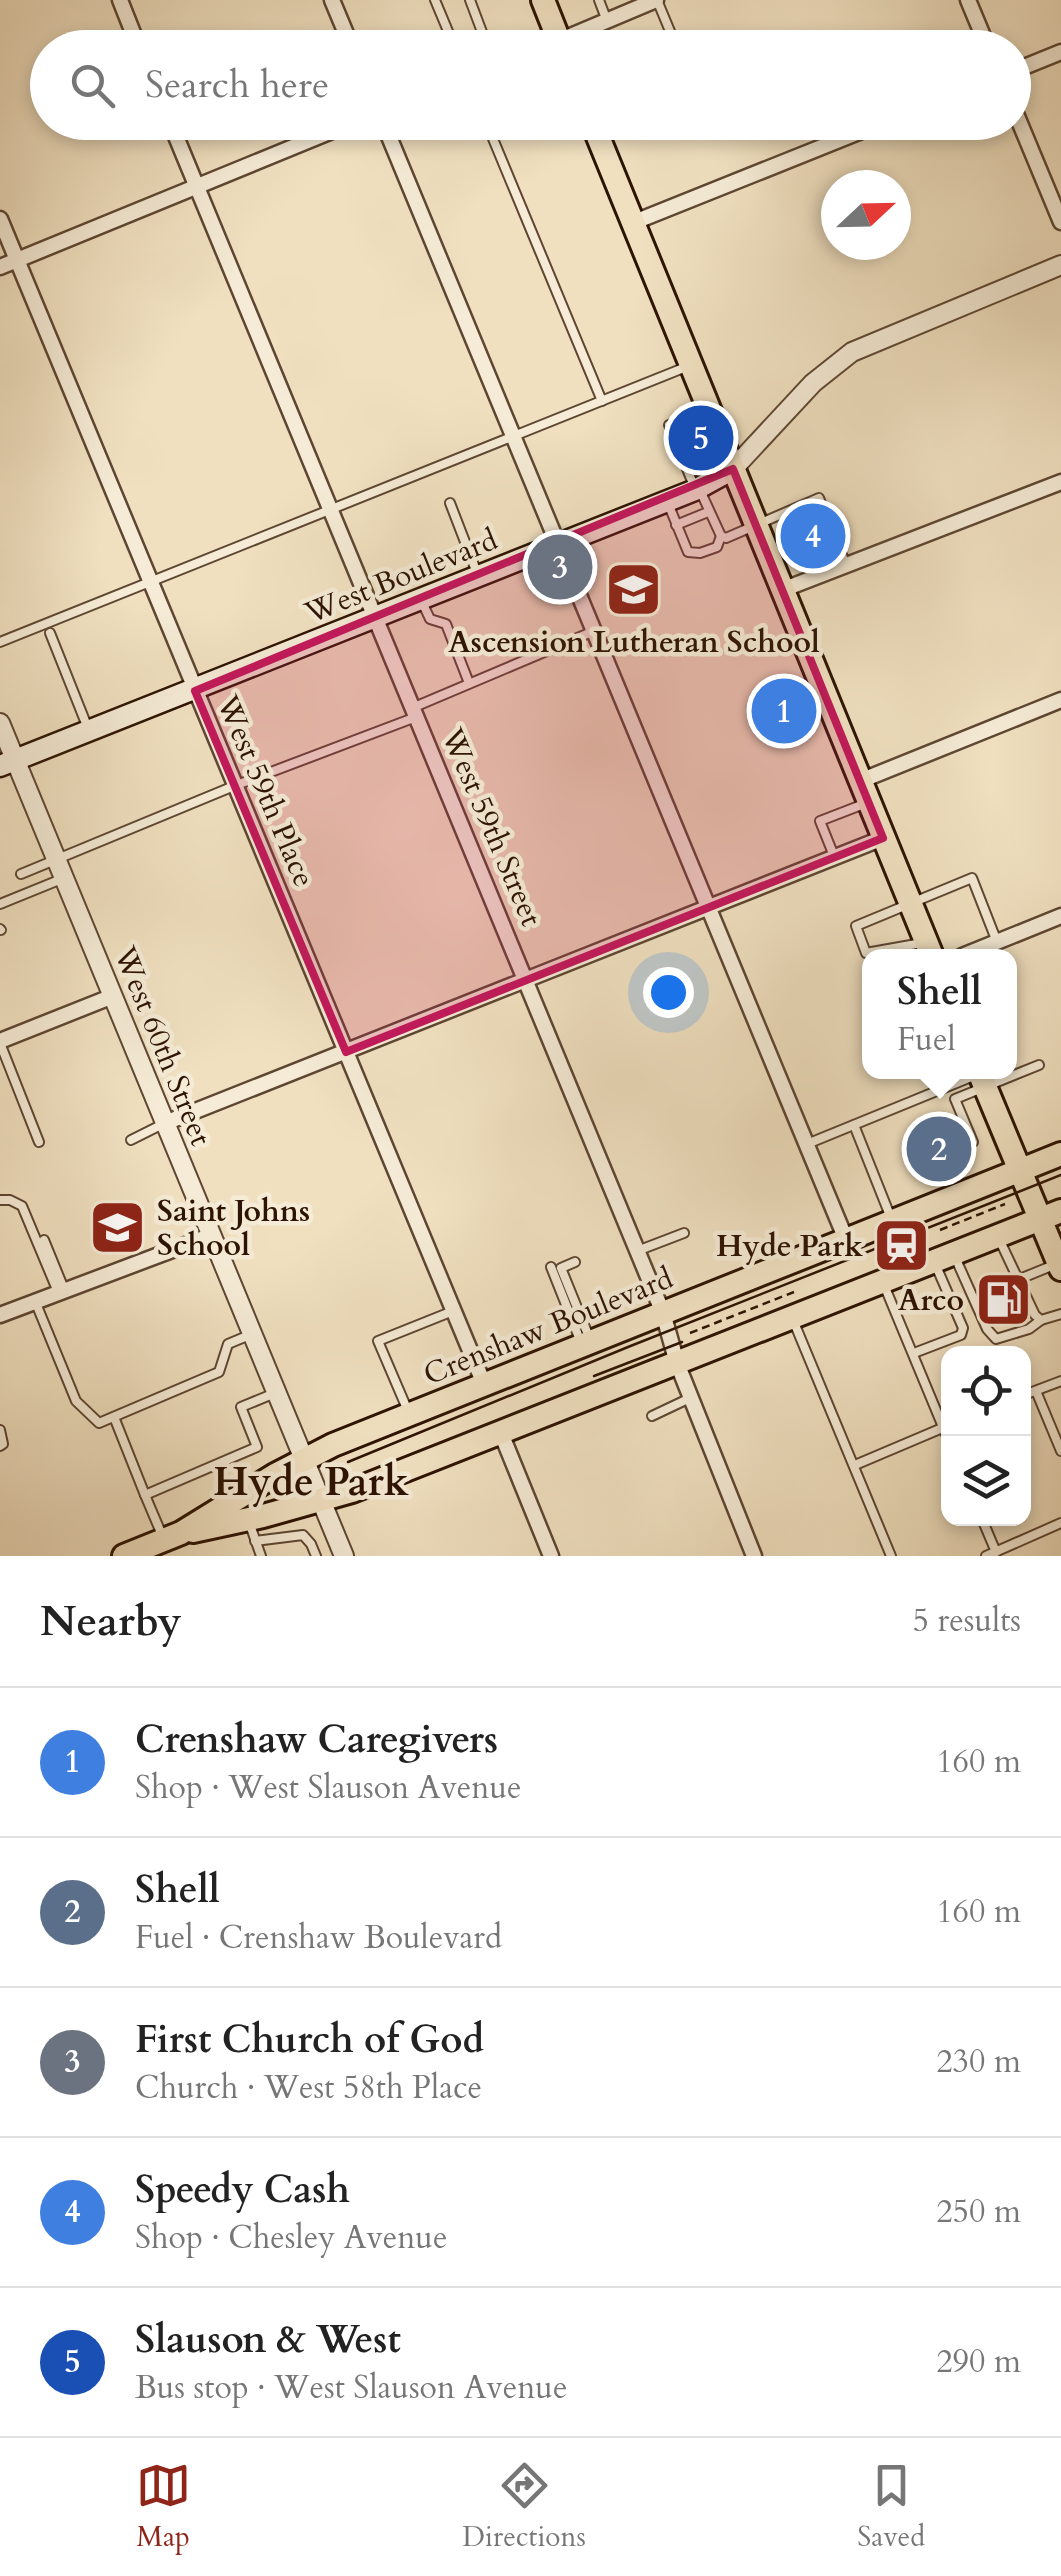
<!DOCTYPE html>
<meta charset="utf-8">
<style>
:root{--surface:#fff;--page:#f2f2f2;--text:#222;--muted:#767676;--line:#e0e0e0;--accent:#8f2418}
body{margin:0;font-family:Cardo,serif;background:var(--page);color:var(--text)}
.controls{position:absolute;right:30px;bottom:30px;display:grid;overflow:hidden;border-radius:20px;box-shadow:0 5px 15px #0003}
.controls button{width:90px;height:90px;display:grid;place-items:center;padding:0;border:0;border-bottom:2px solid var(--line);background:var(--surface);color:var(--text);font:50px sans-serif}
.compass{position:absolute;left:821px;top:170px;width:90px;height:90px;border-radius:50%;background:var(--surface);box-shadow:0 5px 15px #0003;rotate:68deg}
.you{position:absolute;left:668px;top:992px;width:35px;height:35px;margin:-25px;border:8px solid #fff;border-radius:50%;background:#1a73e8;box-shadow:0 0 0 15px #1a73e833}
.badge{display:grid;place-items:center;width:65px;height:65px;border-radius:50%;background:var(--accent);color:#fff;font-size:32px;font-weight:700}
.pin{position:absolute;translate:-50% -50%;border:5px solid #fff;box-shadow:0 2px 10px #0006}
.popup{position:absolute;left:862px;top:949px;width:155px;height:130px;box-sizing:border-box;display:grid;place-content:center;border-radius:20px;background:var(--surface);filter:drop-shadow(0 2px 8px #0005);font-size:32px;white-space:nowrap;color:var(--muted)}
.popup b{font-size:38px;color:var(--text)}
.popup::after{content:'';position:absolute;left:50%;top:100%;margin-left:-20px;border:20px solid transparent;border-top-color:var(--surface)}
.list{margin:0;padding:0;list-style:none}
h2{display:flex;justify-content:space-between;align-items:center;height:130px;margin:0;padding:0 40px;font-size:42px}
h2 small{font-size:32px;font-weight:400;color:var(--muted)}
.list li{display:grid;grid-template-columns:65px 1fr auto;gap:30px;align-items:center;box-sizing:border-box;height:150px;padding:0 40px;border-top:2px solid var(--line)}
.list b{display:block;font-size:38px;white-space:nowrap}
.list p{margin:0;font-size:32px;white-space:nowrap;color:var(--muted)}
.list em{font-size:32px;font-style:normal;color:var(--muted)}
.icon{flex:none;width:55px;height:55px;fill:none;stroke:currentColor;stroke-width:2;stroke-linecap:round;stroke-linejoin:round}
.map{position:relative;flex:none;width:1061px;height:1556px;overflow:hidden}
.search{position:absolute;background:var(--surface);box-shadow:0 5px 15px #0003;left:30px;right:30px;top:30px;height:110px;display:flex;align-items:center;gap:25px;box-sizing:border-box;padding:0 35px;border-radius:55px;color:var(--muted);font-size:38px}
.sheet{height:880px;background:var(--surface)}
nav{display:flex;justify-content:space-around;align-items:center;box-sizing:border-box;height:140px;border-top:2px solid var(--line);background:var(--surface);font-size:28px;color:var(--muted)}
nav a{display:grid;justify-items:center;gap:5px}
nav .on{color:var(--accent)}
.map>svg:first-child{display:block}
.lines{fill:none;stroke-linecap:round;stroke-linejoin:round}
.service-casing{stroke:#5e4632;stroke-width:12}
.minor-casing{stroke:#5e4632;stroke-width:19}
.tertiary-casing{stroke:#5e4632;stroke-width:22}
.secondary-casing{stroke:#2d1302;stroke-width:25}
.primary-casing{stroke:#2d1302;stroke-width:28}
.path{stroke:#2d1302;stroke-width:2.5;stroke-dasharray:8 5;stroke-linecap:butt}
.service{stroke:#f5ebd6;stroke-width:8}
.minor{stroke:#f5ebd6;stroke-width:14}
.tertiary{stroke:#f5ebd6;stroke-width:18}
.secondary{stroke:#f5ebd6;stroke-width:20}
.primary{stroke:#f0e0c0;stroke-width:22}
.tram{stroke:#2d1302;stroke-width:2.5}
.marked{fill:#c2185b;fill-opacity:0.2;stroke:#c2185b;stroke-width:8;stroke-linejoin:round}
.labels{text-anchor:middle;stroke-width:9;stroke-linejoin:round;paint-order:stroke}
.street-label{font-size:30px;fill:#2d1302;stroke:#f5ebd6}
.poi-label{font-size:30px;font-weight:bold;fill:#2d1302;stroke:#f5ebd6;text-anchor:end}
.district-label{font-size:40px;font-weight:bold;fill:#2d1302;stroke:#f5ebd6}
</style>
<div class="map">
<svg width="1061" height="1556" viewBox="0 0 1061 1556">
<rect width="100%" height="100%" fill="#f0e0c0"/>
<filter id="stains"><feTurbulence type="fractalNoise" baseFrequency=".002" numOctaves="4"/><feColorMatrix values="0 0 0 0 .2 0 0 0 0 .09 0 0 0 0 .02 0 0 0 .5 -.17"/></filter>
<radialGradient id="worn" r=".72"><stop offset=".6" stop-color="#630" stop-opacity="0"/><stop offset="1" stop-color="#630" stop-opacity=".3"/></radialGradient>
<g class="lines">
<defs>
<g id="service">
<polyline points="435,0 455,48"/>
<polyline points="470,0 488,48"/>
<polyline points="599,0 607,21"/>
<polyline points="657,0 677,48"/>
<polyline points="486,122 602,401"/>
<polyline points="694,486 669,425 706,410"/>
<polyline points="699,488 721,536 726,538 819,498 846,565"/>
<polyline points="667,501 688,552 700,553 717,547 721,536"/>
<polyline points="450,503 477,573"/>
<polyline points="676,525 708,512"/>
<polyline points="421,600 430,619 446,624 469,683"/>
<polyline points="50,633 89,731"/>
<polyline points="0,642 686,367"/>
<polyline points="412,708 594,631"/>
<polyline points="834,856 820,821 864,804"/>
<polyline points="21,874 234,786 416,717"/>
<polyline points="0,904 64,878"/>
<polyline points="0,929 1,930"/>
<polyline points="922,943 866,953 856,926 972,878 997,942"/>
<polyline points="0,1043 39,1142"/>
<polyline points="935,1072 942,1089"/>
<polyline points="854,1125 891,1218"/>
<polyline points="131,1140 165,1123"/>
<polyline points="807,1144 976,1075"/>
<polyline points="955,1149 973,1142 955,1099 1039,1065"/>
<polyline points="0,1200 10,1200 22,1206 58,1292"/>
<polyline points="44,1240 64,1289"/>
<polyline points="1000,1241 1035,1315 1041,1320 1061,1314"/>
<polyline points="637,1251 684,1233"/>
<polyline points="955,1257 987,1329 996,1339 1029,1329 1041,1320"/>
<polyline points="575,1262 561,1268 589,1337"/>
<polyline points="551,1267 580,1340"/>
<polyline points="1017,1280 1054,1265"/>
<polyline points="884,1285 948,1439"/>
<polyline points="35,1301 76,1401 99,1423 219,1372 228,1344 252,1334"/>
<polyline points="793,1320 891,1556"/>
<polyline points="914,1353 961,1335 963,1328 936,1266"/>
<polyline points="1036,1391 1061,1451"/>
<polyline points="1024,1395 1061,1381"/>
<polyline points="408,1411 378,1341 453,1311"/>
<polyline points="652,1416 690,1398"/>
<polyline points="114,1417 145,1495 257,1447 241,1407 275,1393"/>
<polyline points="0,1430 3,1444 0,1446"/>
<polyline points="855,1465 947,1426"/>
<polyline points="145,1495 162,1535"/>
<polyline points="982,1519 996,1552"/>
<polyline points="249,1522 261,1556"/>
<polyline points="255,1541 303,1535 311,1544 316,1556"/>
<polyline points="986,1556 1061,1523"/>
</g>
<g id="minor">
<polyline points="120,0 139,48"/>
<polyline points="332,0 352,48"/>
<polyline points="968,0 988,48"/>
<polyline points="542,48 656,0"/>
<polyline points="1014,71 1061,52"/>
<polyline points="1014,109 1061,222"/>
<polyline points="170,122 663,1313 677,1363 754,1556"/>
<polyline points="383,122 847,1242"/>
<polyline points="0,219 484,1384"/>
<polyline points="632,223 884,122"/>
<polyline points="0,267 354,122"/>
<polyline points="782,590 1061,482"/>
<polyline points="860,781 1061,700"/>
<polyline points="962,956 1061,916"/>
<polyline points="0,1041 113,996"/>
<polyline points="165,1123 883,838"/>
<polyline points="0,1315 212,1235"/>
<polyline points="501,1433 551,1556"/>
</g>
<g id="tertiary">
<polyline points="733,469 813,383 852,352 1061,265"/>
<polyline points="0,723 344,1556"/>
</g>
<polyline id="secondary" points="0,766 695,490 733,469"/>
<g id="primary">
<polyline points="543,0 562,48"/>
<polyline points="592,122 932,956"/>
<polyline points="979,1072 1061,1269"/>
<polyline points="193,1531 263,1516 352,1491 1061,1211"/>
<polyline points="124,1556 181,1533 275,1475 333,1445 1061,1154"/>
</g>
</defs>
<!-- service casing -->
<use href="#service" class="service-casing"/>
<!-- minor casing -->
<use href="#minor" class="minor-casing"/>
<!-- tertiary casing -->
<use href="#tertiary" class="tertiary-casing"/>
<!-- secondary casing -->
<use href="#secondary" class="secondary-casing"/>
<!-- primary casing -->
<use href="#primary" class="primary-casing"/>
<!-- path -->
<g class="path">
<polyline points="940,1230 1005,1204"/>
<polyline points="690,1333 794,1292"/>
</g>
<!-- service -->
<use href="#service" class="service"/>
<!-- minor -->
<use href="#minor" class="minor"/>
<!-- tertiary -->
<use href="#tertiary" class="tertiary"/>
<!-- secondary -->
<use href="#secondary" class="secondary"/>
<!-- primary -->
<use href="#primary" class="primary"/>
<!-- tram -->
<g class="tram">
<polyline points="594,1376 682,1342"/>
<polyline points="348,1462 628,1347 1061,1175"/>
</g>
</g>
<!-- marked area -->
<path class="marked" d="M733 469 883 838 346 1052 195 691Z"/>
<!-- icons -->
<defs>
<symbol id="school-square" viewBox="-11 -11 22 22"><rect x="-9" y="-9" width="18" height="18" rx="4" fill="#8f2418" stroke="#f5ebd6"/><path d="M0-5L7-2L0 1L-7-2ZM-4 1L0 2.5L4 1V4Q0 6-4 4Z" fill="#fff"/></symbol>
<symbol id="station-square" viewBox="-11 -11 22 22"><rect x="-9" y="-9" width="18" height="18" rx="4" fill="#8f2418" stroke="#f5ebd6"/><path d="M-3-6H3Q5-6 5-4V2Q5 4 3 4L4.5 6H3L1.5 4h-3L-3 6H-4.5L-3 4Q-5 4-5 2V-4Q-5-6-3-6ZM-3.5-4v3h7v-3ZM-3.5 1v1.5H-2V1ZM2 1v1.5H3.5V1Z" fill="#fff"/></symbol>
<symbol id="fuel-square" viewBox="-11 -11 22 22"><rect x="-9" y="-9" width="18" height="18" rx="4" fill="#8f2418" stroke="#f5ebd6"/><path d="M-5.5-6h7V0h2V4h1.3V-2.5L3-4.5l.8-.8L6-3V5H2.5V1h-1V6h-7ZM-4.2-4.7v3.2H.2V-4.7Z" fill="#fff"/></symbol>
</defs>
<g fill-rule="evenodd">
<use href="#school-square" x="602" y="558" width="63" height="63"/>
<use href="#school-square" x="86" y="1196" width="63" height="63"/>
<use href="#station-square" x="870" y="1214" width="63" height="63"/>
<use href="#fuel-square" x="972" y="1268" width="63" height="63"/>
</g>
<g class="labels">
<!-- street labels -->
<g class="street-label">
<text transform="translate(401 576) rotate(-22)" y="10">West Boulevard</text>
<text transform="translate(266 791) rotate(67)" y="10">West 59th Place</text>
<text transform="translate(492 827) rotate(67)" y="10">West 59th Street</text>
<text transform="translate(163 1046) rotate(68)" y="10">West 60th Street</text>
<text transform="translate(548 1326) rotate(-22)" y="10">Crenshaw Boulevard</text>
</g>
<!-- poi labels -->
<g class="poi-label">
<text x="634" y="652" text-anchor="middle">Ascension Lutheran School</text>
<text x="157" y="1221" text-anchor="start">Saint Johns<tspan x="157" dy="34">School</tspan></text>
<text x="863" y="1256">Hyde Park</text>
<text x="964" y="1310">Arco</text>
</g>
<!-- district labels -->
<g class="district-label">
<text x="311" y="1495">Hyde Park</text>
</g>
</g>
<rect width="100%" height="100%" filter="url(#stains)"/>
<rect width="100%" height="100%" fill="url(#worn)"/>
</svg>
<div class="controls">
<button><svg class="icon" aria-label="locate" viewBox="0 0 24 24"><circle cx="12" cy="12" r="6"/><path d="M12 2v4M12 18v4M2 12h4M18 12h4"/></svg></button>
<button><svg class="icon" aria-label="layers" viewBox="0 0 24 24"><path d="M12 4l9 5-9 5-9-5zM3 14l9 5 9-5"/></svg></button>
</div>
<svg class="compass" viewBox="-18 -18 36 36"><path d="M0-13l5 13h-10z" fill="#e53935"/><path d="M0 13l5-13h-10z" fill="#767676"/></svg>
<div class="you"></div>
<div class="pin badge" style="left:784px;top:711px;background:#3f7fe0">1</div>
<div class="pin badge" style="left:939px;top:1149px;background:#5c6f8a">2</div>
<div class="popup"><b>Shell</b>Fuel</div>
<div class="pin badge" style="left:560px;top:567px;background:#6b7280">3</div>
<div class="pin badge" style="left:813px;top:536px;background:#3f7fe0">4</div>
<div class="pin badge" style="left:701px;top:438px;background:#1a4fb4">5</div>
<div class="search"><svg class="icon" aria-label="search" viewBox="0 0 24 24"><circle cx="10" cy="10" r="6"/><path d="M15 15l6 6"/></svg>Search here</div>
</div>
<section class="sheet">
<h2>Nearby<small>5 results</small></h2>
<ul class="list">
<li><span class="badge" style="background:#3f7fe0">1</span><div><b>Crenshaw Caregivers</b><p>Shop · West Slauson Avenue</p></div><em>160 m</em></li>
<li><span class="badge" style="background:#5c6f8a">2</span><div><b>Shell</b><p>Fuel · Crenshaw Boulevard</p></div><em>160 m</em></li>
<li><span class="badge" style="background:#6b7280">3</span><div><b>First Church of God</b><p>Church · West 58th Place</p></div><em>230 m</em></li>
<li><span class="badge" style="background:#3f7fe0">4</span><div><b>Speedy Cash</b><p>Shop · Chesley Avenue</p></div><em>250 m</em></li>
<li><span class="badge" style="background:#1a4fb4">5</span><div><b>Slauson &amp; West</b><p>Bus stop · West Slauson Avenue</p></div><em>290 m</em></li>
</ul>
</section>
<nav>
<a class="on"><svg class="icon" aria-label="map" viewBox="0 0 24 24"><path d="M3 6l6-2 6 2 6-2v14l-6 2-6-2-6 2zM9 4v14M15 6v14"/></svg>Map</a>
<a><svg class="icon" aria-label="directions" viewBox="0 0 24 24"><path d="M12 3l9 9-9 9-9-9zM9 14v-3h6M13 9l2 2-2 2"/></svg>Directions</a>
<a><svg class="icon" aria-label="saved" viewBox="0 0 24 24"><path d="M7 4h10v16l-5-4-5 4z"/></svg>Saved</a>
</nav>
